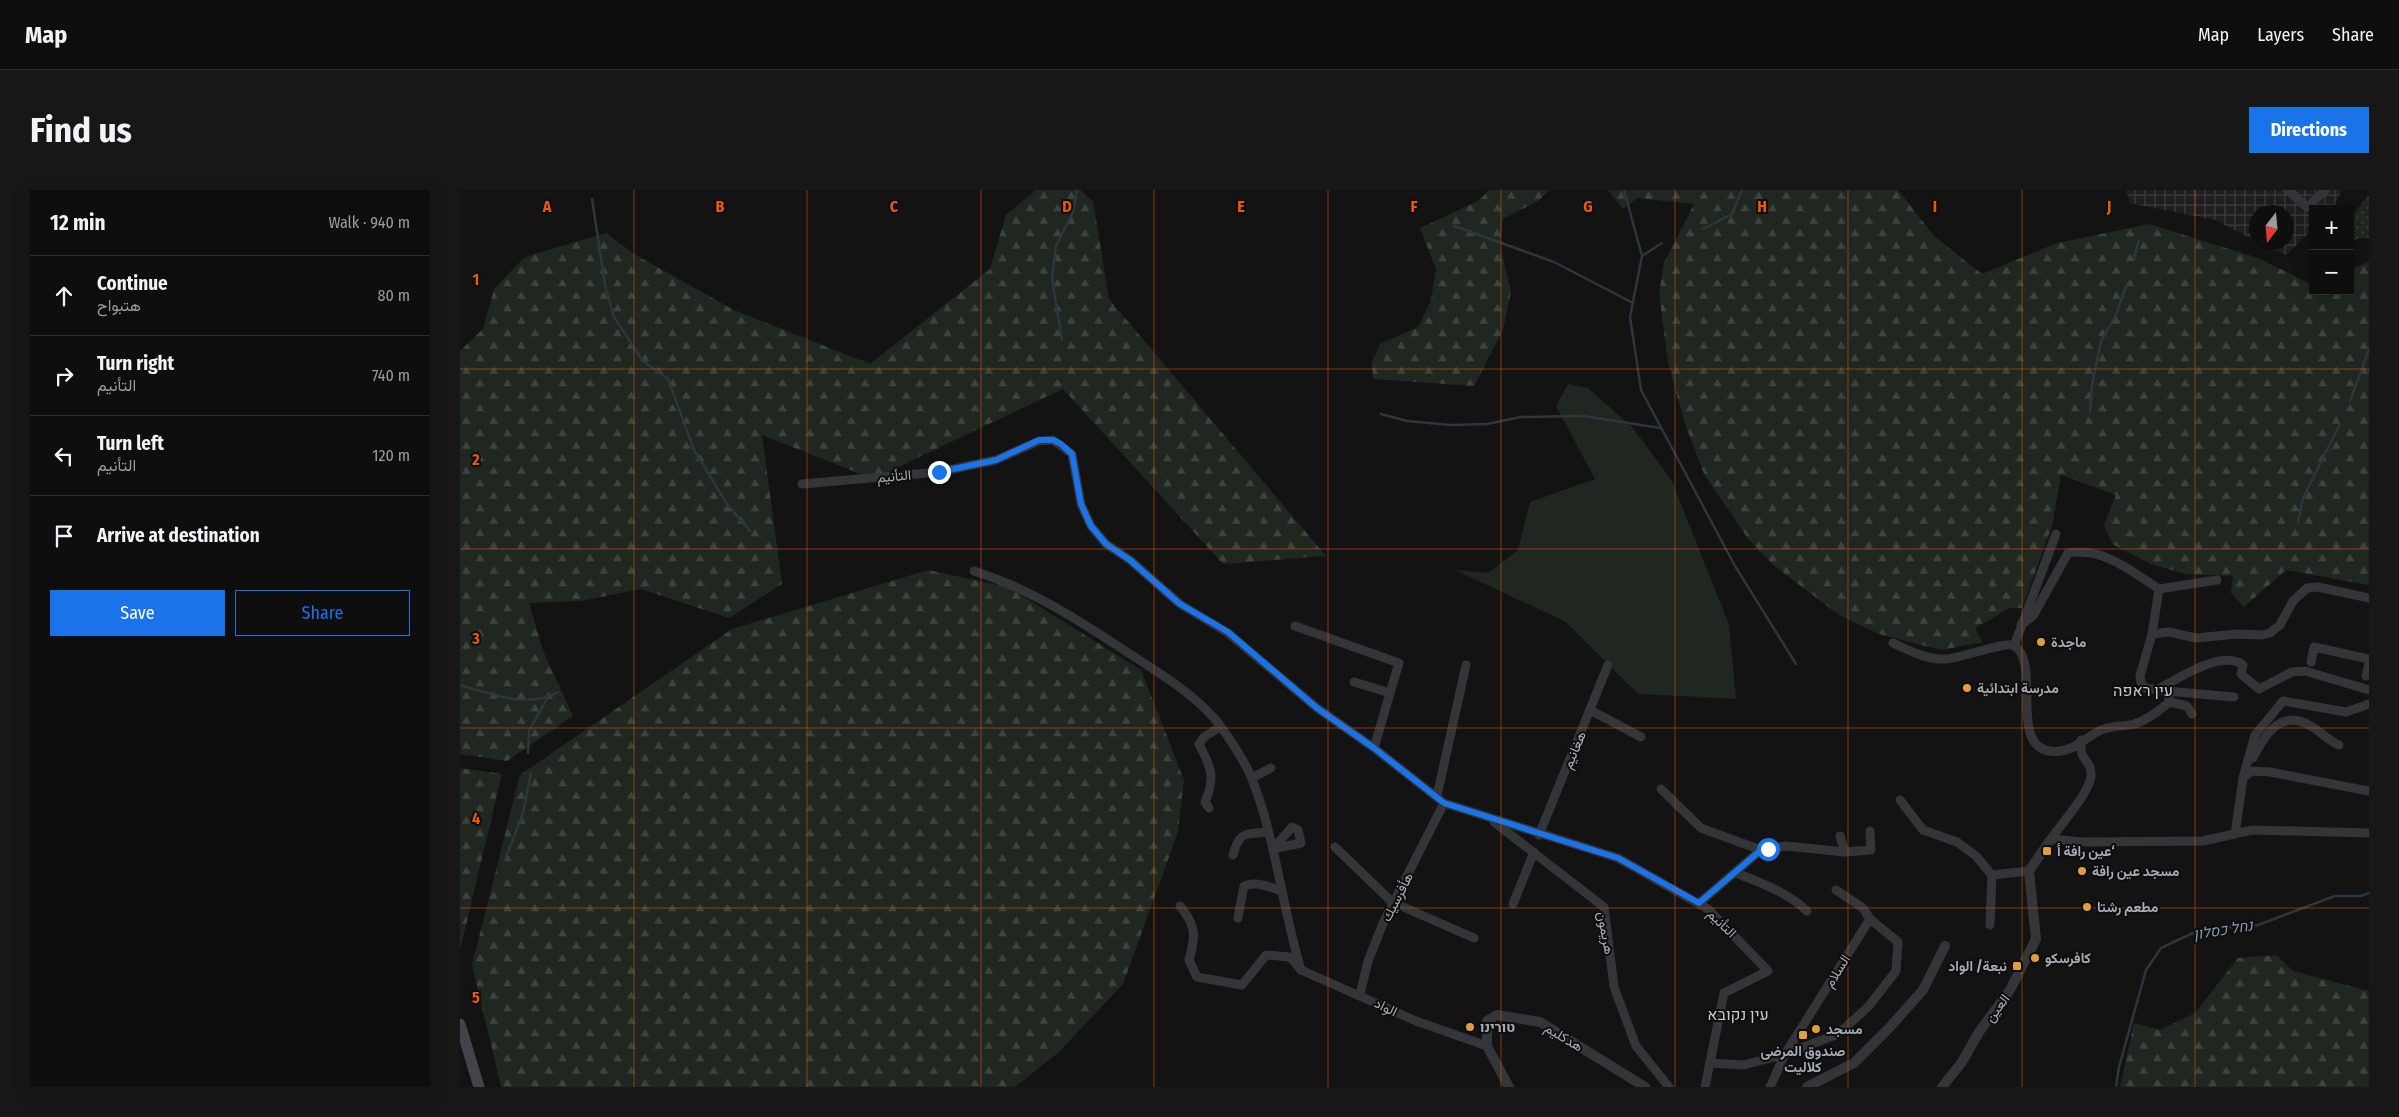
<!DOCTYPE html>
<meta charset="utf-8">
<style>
:root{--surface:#0e0e0f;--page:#171718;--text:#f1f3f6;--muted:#9b9c9e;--line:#2e2e2f;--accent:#1a73e8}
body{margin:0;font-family:"Fira Sans Condensed",Vazirmatn,Heebo,sans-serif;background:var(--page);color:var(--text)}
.controls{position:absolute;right:15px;top:15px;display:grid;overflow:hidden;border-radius:0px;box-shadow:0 5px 20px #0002}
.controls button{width:45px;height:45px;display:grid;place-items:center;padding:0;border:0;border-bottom:1px solid var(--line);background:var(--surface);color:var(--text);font:25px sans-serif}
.compass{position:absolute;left:1789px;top:15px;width:45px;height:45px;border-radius:50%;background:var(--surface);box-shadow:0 5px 20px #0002;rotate:196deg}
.stop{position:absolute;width:15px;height:15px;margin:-11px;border:4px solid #1a73e8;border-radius:50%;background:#fff}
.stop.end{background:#1a73e8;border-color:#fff;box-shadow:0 1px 5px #0008}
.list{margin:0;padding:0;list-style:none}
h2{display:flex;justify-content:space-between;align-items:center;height:65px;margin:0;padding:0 20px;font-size:21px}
h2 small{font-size:16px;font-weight:400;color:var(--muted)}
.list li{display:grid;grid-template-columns:32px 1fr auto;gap:15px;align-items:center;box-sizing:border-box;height:80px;padding:0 20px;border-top:1px solid var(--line)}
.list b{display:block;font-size:19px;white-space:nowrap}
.list p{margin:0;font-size:16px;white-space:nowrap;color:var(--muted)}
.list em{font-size:16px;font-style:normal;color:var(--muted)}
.actions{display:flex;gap:10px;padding:15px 20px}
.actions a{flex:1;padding:11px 0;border:1px solid var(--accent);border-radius:0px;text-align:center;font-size:18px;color:var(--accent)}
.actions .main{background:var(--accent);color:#fff}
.icon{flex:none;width:28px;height:28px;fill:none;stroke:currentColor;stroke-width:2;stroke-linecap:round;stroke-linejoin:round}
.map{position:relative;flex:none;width:1909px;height:897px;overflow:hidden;border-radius:0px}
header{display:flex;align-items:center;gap:30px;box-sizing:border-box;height:70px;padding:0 25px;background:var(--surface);border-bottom:1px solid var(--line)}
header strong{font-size:24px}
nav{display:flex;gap:28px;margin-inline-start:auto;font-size:18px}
.intro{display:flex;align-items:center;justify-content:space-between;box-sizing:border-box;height:120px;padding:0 30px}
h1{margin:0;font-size:35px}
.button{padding:12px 22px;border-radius:0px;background:var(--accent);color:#fff;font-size:18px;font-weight:700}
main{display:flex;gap:30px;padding:0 30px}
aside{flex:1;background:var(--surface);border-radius:0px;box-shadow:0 5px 20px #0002}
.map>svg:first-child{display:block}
.industrial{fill:url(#industrial-grid)}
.grass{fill:#1f2720}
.forest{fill:url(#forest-firs)}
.park{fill:url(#park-dots)}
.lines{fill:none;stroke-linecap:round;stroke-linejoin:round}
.stream{stroke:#2d363c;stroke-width:2.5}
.minor{stroke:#343539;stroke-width:9}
.tertiary{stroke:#343539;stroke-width:10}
.secondary{stroke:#424449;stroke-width:11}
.route{stroke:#1a73e8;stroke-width:6}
.grid{fill:none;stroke:#e8590c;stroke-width:1;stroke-opacity:0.55}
.poi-dot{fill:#e29c3d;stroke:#0e0e0f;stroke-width:2}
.labels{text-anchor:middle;stroke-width:4;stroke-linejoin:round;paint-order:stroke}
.street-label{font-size:14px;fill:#a6abb4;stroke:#0e0e0f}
.poi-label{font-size:14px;font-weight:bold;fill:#a6abb4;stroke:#0e0e0f;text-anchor:start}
.water-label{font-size:15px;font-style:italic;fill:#7f9bac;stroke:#0e0e0f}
.quarter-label{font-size:16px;fill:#c6cad0;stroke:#0e0e0f}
.grid-label{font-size:16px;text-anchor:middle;font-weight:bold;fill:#e8590c;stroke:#0e0e0f;stroke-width:4;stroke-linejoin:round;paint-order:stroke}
</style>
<header>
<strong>Map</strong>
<nav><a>Map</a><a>Layers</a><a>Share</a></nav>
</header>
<div class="intro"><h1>Find us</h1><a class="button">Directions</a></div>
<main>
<aside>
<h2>12 min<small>Walk · 940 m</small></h2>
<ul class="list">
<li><svg class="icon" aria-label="ahead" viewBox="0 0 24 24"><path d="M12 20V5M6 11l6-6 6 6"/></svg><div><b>Continue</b><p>هتبواح</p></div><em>80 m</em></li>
<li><svg class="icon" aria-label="right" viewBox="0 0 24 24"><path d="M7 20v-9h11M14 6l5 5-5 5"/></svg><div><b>Turn right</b><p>التأنيم</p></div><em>740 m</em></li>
<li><svg class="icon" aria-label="left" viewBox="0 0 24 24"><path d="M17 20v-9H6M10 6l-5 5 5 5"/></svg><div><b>Turn left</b><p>التأنيم</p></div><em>120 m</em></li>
<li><svg class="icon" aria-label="arrive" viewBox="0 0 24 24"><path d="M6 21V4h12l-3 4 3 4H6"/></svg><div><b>Arrive at destination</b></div></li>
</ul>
<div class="actions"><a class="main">Save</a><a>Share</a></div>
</aside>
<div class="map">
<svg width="1909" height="897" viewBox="0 0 1909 897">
<defs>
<pattern id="industrial-grid" width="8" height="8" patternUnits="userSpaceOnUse" patternTransform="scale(1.25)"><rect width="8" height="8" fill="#1f1f21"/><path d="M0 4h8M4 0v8" fill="none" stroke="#3d3d3f"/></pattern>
<pattern id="forest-firs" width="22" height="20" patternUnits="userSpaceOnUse" patternTransform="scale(1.25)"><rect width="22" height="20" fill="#1f2720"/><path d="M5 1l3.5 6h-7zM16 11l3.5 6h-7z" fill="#3d443e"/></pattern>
<pattern id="park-dots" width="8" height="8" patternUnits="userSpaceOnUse" patternTransform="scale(1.25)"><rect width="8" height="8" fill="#1f2720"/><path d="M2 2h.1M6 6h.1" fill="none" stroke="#3d443e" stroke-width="1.8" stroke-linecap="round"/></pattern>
</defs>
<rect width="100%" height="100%" fill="#131314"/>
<!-- industrial -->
<polygon class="industrial" points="1666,0 1882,0 1873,19 1853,19 1853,39 1826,65 1800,53 1826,52 1826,22 1796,22 1796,51 1755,30 1670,13"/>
<!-- grass -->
<polygon class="grass" points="1108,194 1128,198 1173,238 1212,291 1269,435 1276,509 1178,504 1106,432 995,380 1028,383 1058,360 1070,312 1135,289 1096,216"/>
<!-- forest -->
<g class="forest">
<polygon points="576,0 620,0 633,11 649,109 866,366 763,374 603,199 413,289 302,245 322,394 269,428 181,399 121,411 69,413 83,461 113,526 47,571 0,564 0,161 23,139 34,99 65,67 146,43 174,64 274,120 410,174 530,79 546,25"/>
<polygon points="1029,0 1090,0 1078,11 1043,29 1040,55 1051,102 1043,140 1014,196 913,189 912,172 920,154 958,137 971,110 976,79 960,38 1018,11"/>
<polygon points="1148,0 1438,0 1474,46 1522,84 1597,53 1689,34 1798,68 1853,95 1853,101 1890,101 1890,80 1909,72 1909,395 1826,380 1784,417 1771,403 1773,386 1725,384 1691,374 1652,354 1644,335 1656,305 1601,285 1592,336 1562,418 1550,418 1515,438 1523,452 1481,460 1419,444 1379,425 1313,375 1289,350 1244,284 1224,231 1208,173 1199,103 1204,73 1234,14 1177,8 1163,19"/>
<polygon points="468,380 548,397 681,480 724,590 718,642 663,794 599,862 555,897 41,897 12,775 60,585 272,439"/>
<polygon points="0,578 42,584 0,760"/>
<polygon points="1816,765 1833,781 1909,801 1909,897 1660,897 1674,833 1700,840 1735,823 1778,768"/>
</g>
<!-- park -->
<polygon class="park" points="1909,5 1909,48 1900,48 1890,52 1890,28"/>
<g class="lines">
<!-- stream -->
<g class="stream">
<polyline points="1164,0 1182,66"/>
<polyline points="132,9 145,95 154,127 183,171 208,189 234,260 267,314 290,341"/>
<polyline points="994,36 1094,72 1173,113"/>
<polyline points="1243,39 1272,24 1282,0"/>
<polyline points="1202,53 1182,66 1170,127 1181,200 1275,376 1336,474"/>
<polyline points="1674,69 1679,50"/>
<polyline points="602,150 592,89 596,56 613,22 617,0"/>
<polyline points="1890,211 1909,159"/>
<polyline points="1630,222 1632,195 1641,151 1656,125 1666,97"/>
<polyline points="921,224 947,231 991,235 1027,234 1061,227 1123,226 1200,238"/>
<polyline points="1838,332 1843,308 1880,234"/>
<path d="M0 495C31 504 67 519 98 502"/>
<polyline points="68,563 69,541 88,507"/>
<polyline points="45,670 63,623 71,583"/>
<polyline points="1656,897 1659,877 1686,780 1701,758 1733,743 1758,738 1798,735 1875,706 1901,706 1909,703"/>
</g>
<!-- minor -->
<g class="minor">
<polyline points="1827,0 1847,17 1866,0"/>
<polyline points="342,294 479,282 536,270 579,251 593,250 612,264 621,314 631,336 646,354 670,370 720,414 768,443 857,518 914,558 984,613 1158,668 1248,719 1308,781 1264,803 1245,897"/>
<path d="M514 381C571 399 620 431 670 464 699 483 731 502 754 528 764 539 787 575 792 589 816 650 822 717 841 780"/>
<polyline points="1699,399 1692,444 1680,486 1681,492 1685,498 1707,501 1710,512"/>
<path d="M1561 435 1573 426 1608 363C1643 357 1671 381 1699 399L1757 390"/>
<polyline points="835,436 939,473 930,503"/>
<polyline points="1692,444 1709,442 1736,448 1777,444 1802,445 1810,443 1820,435 1833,411 1847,398 1858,397 1909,408"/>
<path d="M1433 453C1450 461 1467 470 1486 469 1500 468 1545 452 1553 455 1585 471 1542 569 1601 561 1616 559 1628 546 1641 540 1652 535 1663 537 1674 534 1687 531 1699 520 1710 512L1727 516 1732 524"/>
<polyline points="1554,456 1596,344"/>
<polyline points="1851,472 1854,457 1909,469"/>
<polyline points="1906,486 1909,474"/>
<polyline points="894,492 930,503 914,558"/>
<path d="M1698 499C1720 488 1761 459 1783 475L1781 484 1799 499 1832 482 1845 481 1909 500"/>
<polyline points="1707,501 1774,507"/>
<polyline points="1130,520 1181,547"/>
<path d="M1621 550C1619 572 1629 567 1631 582 1634 598 1600 635 1591 649L1622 652 1743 651 1792 640 1909 643"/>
<path d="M1793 568C1806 542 1823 517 1854 538 1863 544 1869 551 1879 555"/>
<polyline points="792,588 811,578"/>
<polyline points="1783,588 1792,581 1810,582 1909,601"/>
<polyline points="1201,599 1241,638 1301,660"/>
<polyline points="977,606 1006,475"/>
<polyline points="1440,610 1463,640 1497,652 1516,666 1532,685 1569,681"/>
<path d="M749 618 745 612C756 587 751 577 739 554L744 547 760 537"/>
<polyline points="1034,632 1144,717 1154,797 1176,856 1209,897"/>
<polygon points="832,637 838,640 841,653 813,659"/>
<polyline points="1775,644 1783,588 1795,545 1823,511 1886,522 1909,514"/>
<polyline points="1079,645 1148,475"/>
<polyline points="875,657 932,712 1014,748"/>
<polyline points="1385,662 1411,660 1410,641"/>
<path d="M773 665C780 640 785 645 808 642"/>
<path d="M1276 683C1301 693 1327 702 1347 721"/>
<polyline points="1376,700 1403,718 1410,729"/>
<polyline points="1239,713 1301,660 1326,656 1385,662 1380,646"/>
<polyline points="1053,714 1074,662"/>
<path d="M720 716C736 735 736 746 729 770L737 787 782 795 806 765 830 767 841 780 956 831 1027 856"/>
<path d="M778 728 784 696C798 691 809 697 822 701"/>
<polyline points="1530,735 1532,685"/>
<polyline points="900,804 908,771 924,731 984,613"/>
<polyline points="1250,873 1284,875 1325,864 1378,844 1408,817 1436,781 1438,752 1410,729 1325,864 1310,897"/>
</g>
<!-- tertiary -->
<g class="tertiary">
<polyline points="1049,897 1027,856 1027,831 1037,825 1080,832 1185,897"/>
<polyline points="1347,897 1394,873 1430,837 1463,800 1485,756"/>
<polyline points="1482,897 1502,872 1519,842 1550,800 1576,749 1569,681 1591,649"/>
</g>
<!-- secondary -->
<polyline class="secondary" points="0,834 19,897"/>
</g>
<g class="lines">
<!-- route -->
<polyline class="route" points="479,282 536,270 579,250 593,250 601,254 612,264 621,314 631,336 646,354 670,370 720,414 768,442 857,518 914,558 984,613 1158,668 1239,713 1301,660 1308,659"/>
</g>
<!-- grid -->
<path class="grid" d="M174 0V897M347 0V897M521 0V897M694 0V897M868 0V897M1041 0V897M1215 0V897M1388 0V897M1562 0V897M1735 0V897M0 179H1909M0 359H1909M0 538H1909M0 718H1909"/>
<!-- markers -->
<g class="poi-dot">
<circle cx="1581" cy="452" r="5"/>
<circle cx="1507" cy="498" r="5"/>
<rect x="1582" y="656" width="10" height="10" rx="2.5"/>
<circle cx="1622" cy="681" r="5"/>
<circle cx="1627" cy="717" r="5"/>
<circle cx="1575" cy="768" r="5"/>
<rect x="1552" y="771" width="10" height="10" rx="2.5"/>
<circle cx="1010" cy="837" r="5"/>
<circle cx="1356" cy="839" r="5"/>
<rect x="1338" y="840" width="10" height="10" rx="2.5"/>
</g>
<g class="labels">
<!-- street labels -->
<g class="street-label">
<text transform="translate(434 286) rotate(-5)" y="5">التأنيم</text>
<text transform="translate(1114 560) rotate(-67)" y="5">هغانيم</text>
<text transform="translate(937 707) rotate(-63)" y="5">هأفرسيك</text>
<text transform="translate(1262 733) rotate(44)" y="5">التأنيم</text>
<text transform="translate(1146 743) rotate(80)" y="5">هريمون</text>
<text transform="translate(1377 781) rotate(-58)" y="5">السلام</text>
<text transform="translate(926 817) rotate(26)" y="5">الواد</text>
<text transform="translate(1537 818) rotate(-53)" y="5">العين</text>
<text transform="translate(1104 847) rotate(31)" y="5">هدكليم</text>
</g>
<!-- poi labels -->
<g class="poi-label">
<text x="1591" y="457">ماجدة</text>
<text x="1517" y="503">مدرسة ابتدائية</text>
<text x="1597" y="666">عين رافة أ‘</text>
<text x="1632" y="686">مسجد عين رافة</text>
<text x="1637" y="722">مطعم رشتا</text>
<text x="1585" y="773">كافرسكو</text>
<text x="1547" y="781" text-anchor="end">نبعة/ الواد</text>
<text x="1020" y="842">טורינו</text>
<text x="1366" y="844">مسجد</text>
<text x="1343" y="866" text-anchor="middle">صندوق المرضى<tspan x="1343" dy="16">كلاليت</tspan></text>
</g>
<!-- water labels -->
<g class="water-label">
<text transform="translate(1763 740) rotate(-9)" y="5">נחל כסלון</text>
</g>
<!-- quarter labels -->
<g class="quarter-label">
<text x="1683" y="506">עין ראפה</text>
<text x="1278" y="830">עין נקובא</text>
</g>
</g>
<g class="grid-label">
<text x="87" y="22">A</text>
<text x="260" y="22">B</text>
<text x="434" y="22">C</text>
<text x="607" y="22">D</text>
<text x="781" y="22">E</text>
<text x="954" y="22">F</text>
<text x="1128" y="22">G</text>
<text x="1302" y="22">H</text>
<text x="1475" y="22">I</text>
<text x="1649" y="22">J</text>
<text x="16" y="95">1</text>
<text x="16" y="275">2</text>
<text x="16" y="454">3</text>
<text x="16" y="634">4</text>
<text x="16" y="813">5</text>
</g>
</svg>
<div class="controls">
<button>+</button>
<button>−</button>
</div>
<svg class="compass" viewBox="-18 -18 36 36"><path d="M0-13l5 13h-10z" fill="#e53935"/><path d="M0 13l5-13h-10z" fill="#9b9c9e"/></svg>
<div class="stop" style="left:1308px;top:659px"></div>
<div class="stop end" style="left:479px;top:282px"></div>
</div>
</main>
